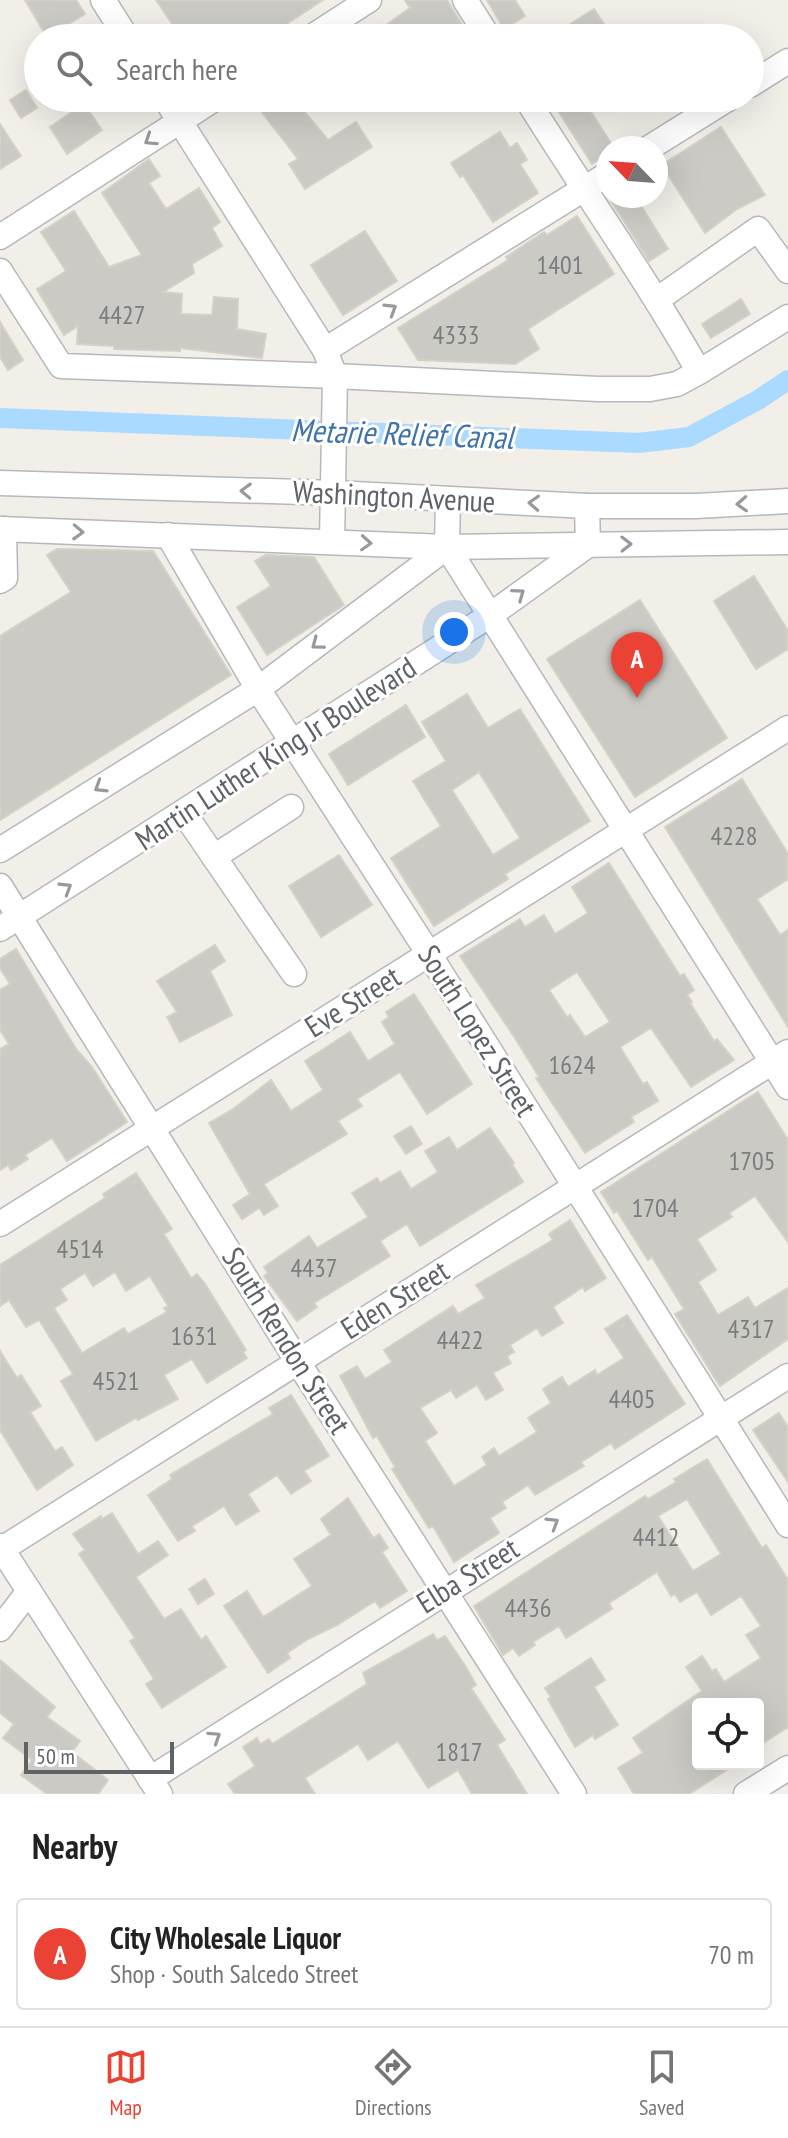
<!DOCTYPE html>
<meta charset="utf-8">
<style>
:root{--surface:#fff;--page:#f2f2f2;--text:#222;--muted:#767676;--line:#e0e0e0;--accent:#ea4335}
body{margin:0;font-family:"PT Sans Narrow",sans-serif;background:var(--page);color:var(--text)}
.controls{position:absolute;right:24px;bottom:24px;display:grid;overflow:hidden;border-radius:8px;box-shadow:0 8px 32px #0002}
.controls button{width:72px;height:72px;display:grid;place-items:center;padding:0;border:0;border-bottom:2px solid var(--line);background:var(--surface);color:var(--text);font:40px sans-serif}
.compass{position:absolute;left:596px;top:136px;width:72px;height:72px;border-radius:50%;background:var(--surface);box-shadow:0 8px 32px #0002;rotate:295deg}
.scale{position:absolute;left:24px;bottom:20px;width:150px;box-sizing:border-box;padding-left:8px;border:4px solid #5f6368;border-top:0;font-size:22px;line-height:28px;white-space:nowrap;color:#5f6368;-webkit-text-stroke:6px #fff;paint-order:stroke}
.you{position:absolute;left:454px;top:632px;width:28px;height:28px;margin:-20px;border:6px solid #fff;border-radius:50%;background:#1a73e8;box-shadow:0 0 0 12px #1a73e833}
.badge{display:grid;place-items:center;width:52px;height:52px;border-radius:50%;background:var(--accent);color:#fff;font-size:26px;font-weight:700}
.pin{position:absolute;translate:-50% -66px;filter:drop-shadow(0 2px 4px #0008)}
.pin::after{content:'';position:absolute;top:42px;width:28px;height:24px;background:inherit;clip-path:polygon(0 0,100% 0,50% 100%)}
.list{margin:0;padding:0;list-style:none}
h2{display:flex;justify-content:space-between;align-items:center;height:104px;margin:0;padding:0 32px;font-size:34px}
h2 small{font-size:26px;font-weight:400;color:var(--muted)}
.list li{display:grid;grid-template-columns:52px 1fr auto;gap:24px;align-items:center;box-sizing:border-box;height:112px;margin:0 16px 16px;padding:0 16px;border:2px solid var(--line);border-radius:8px}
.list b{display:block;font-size:30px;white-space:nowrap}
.list p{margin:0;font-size:26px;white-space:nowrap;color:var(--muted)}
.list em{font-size:26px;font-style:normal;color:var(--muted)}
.icon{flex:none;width:44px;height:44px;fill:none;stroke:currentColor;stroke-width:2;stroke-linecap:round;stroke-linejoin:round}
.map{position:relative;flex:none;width:788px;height:1794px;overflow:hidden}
.search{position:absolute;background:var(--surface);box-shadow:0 8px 32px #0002;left:24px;right:24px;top:24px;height:88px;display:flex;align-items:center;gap:20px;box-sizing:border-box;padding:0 28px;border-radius:44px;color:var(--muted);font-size:30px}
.sheet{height:232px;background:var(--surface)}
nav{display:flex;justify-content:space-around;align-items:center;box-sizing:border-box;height:112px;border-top:2px solid var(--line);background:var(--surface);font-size:22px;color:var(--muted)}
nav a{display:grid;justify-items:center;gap:4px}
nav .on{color:var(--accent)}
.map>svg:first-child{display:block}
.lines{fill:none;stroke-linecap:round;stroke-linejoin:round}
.canal{stroke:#aadaff;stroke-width:20}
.building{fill:#cccac5;stroke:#d6d1c6;stroke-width:2;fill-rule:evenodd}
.minor-casing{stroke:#b5b8bc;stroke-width:27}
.minor{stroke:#fff;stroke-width:24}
.oneway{stroke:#979a9d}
.labels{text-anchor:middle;stroke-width:6;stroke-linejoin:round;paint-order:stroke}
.number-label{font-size:26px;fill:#7a7d7f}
.street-label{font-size:30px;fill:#5f6368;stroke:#fff}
.water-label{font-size:32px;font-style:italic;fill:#4174aa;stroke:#fff}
</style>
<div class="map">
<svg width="788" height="1794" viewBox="0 0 788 1794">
<rect width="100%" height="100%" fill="#f1efe8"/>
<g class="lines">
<!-- canal -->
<polyline class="canal" points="0,418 639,443 689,437 758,400 788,380"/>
</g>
<!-- building -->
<g class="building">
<polygon points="25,0 76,0 85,14 47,37"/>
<polygon points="156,0 323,0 265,38 182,38"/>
<polygon points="405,0 447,0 462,25 441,38 368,38 410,8"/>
<polygon points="487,0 515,0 525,16 504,29"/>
<polygon points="594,9 608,30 595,38 548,38"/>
<polygon points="26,90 37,108 21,118 10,100"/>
<polygon points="251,98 293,98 328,140 356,122 372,147 305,189 289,164 298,159"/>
<polygon points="550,98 582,98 614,148 608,148 608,154 592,164"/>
<polygon points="84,104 102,130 67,154 50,127"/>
<polygon points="0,124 21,156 0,169"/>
<polygon points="721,127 765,195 737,209 705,233 662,165"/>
<polygon points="500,132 510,148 517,143 527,160 520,164 538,193 493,222 463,175 460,177 451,163"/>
<polygon points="149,159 160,176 149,183 166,209 199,188 220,222 212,228 222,246 192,264 194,273 163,292 182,294 181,314 212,315 214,297 238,299 237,329 266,334 262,358 180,348 180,351 114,349 114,346 77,344 78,326 64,335 37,289 66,271 41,232 74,211 109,267 142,255 102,193"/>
<polygon points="608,196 635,196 668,249 649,261"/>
<polygon points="577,216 614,274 528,329 539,349 515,364 418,360 398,328 508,260 506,257 544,232 547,235"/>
<polygon points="365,231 397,281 343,315 311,265"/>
<polygon points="741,299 750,314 711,338 702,324"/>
<polygon points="0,322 23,360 8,370 0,357"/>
<polygon points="57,549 153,551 231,675 0,820 0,636 71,592 47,555"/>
<polygon points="266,555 314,557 344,605 267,655 237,607 271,586 255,561"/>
<polygon points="754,576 788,631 788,649 756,669 714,601"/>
<polygon points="640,600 727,738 635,797 547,659"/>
<path d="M467 694 488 728 520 709 590 821 505 874 508 879 434 926 391 858 441 826 413 781 446 761 422 722ZM479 772 520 838 493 855 452 790Z"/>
<polygon points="406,705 425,737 348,785 329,754"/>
<polygon points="742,779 788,854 788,879 757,899 780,935 788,930 788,1027 665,827"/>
<polygon points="339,855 372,905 321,937 289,886"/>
<path d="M609 863 680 976 684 974 694 990 687 995 692 1002 690 1003 714 1041 717 1039 734 1060 691 1087 651 1028 620 1047 643 1084 647 1082 658 1101 631 1117 634 1122 585 1153 536 1078 539 1077 515 1038 460 956 520 919 525 927 544 915 555 934 588 913 572 887ZM577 972 610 1022 585 1037 570 1015 567 1017 549 990Z"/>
<polygon points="215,945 225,961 210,971 232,1015 180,1042 167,1017 177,1012 157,981"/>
<polygon points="16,949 76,1049 92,1067 127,1122 67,1161 52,1138 25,1155 28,1159 11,1170 8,1165 0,1170 0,1049 9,1044 0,1030 0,990 10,984 0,968 0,959"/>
<polygon points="414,994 472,1084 427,1114 400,1072 357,1099 362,1106 338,1121 347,1134 264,1184 278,1206 264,1215 259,1208 242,1219 233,1205 250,1194 209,1123 233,1109 271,1080 291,1111 323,1090 305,1061 350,1032 368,1061 395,1044 382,1022 389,1017 386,1012"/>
<polygon points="758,1092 788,1140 788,1242 755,1196 729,1213 732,1217 697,1239 716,1270 698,1282 718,1315 748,1297 755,1308 788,1288 788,1339 720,1386 675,1314 684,1309 652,1257 648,1260 617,1211 614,1213 601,1192"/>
<polygon points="411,1126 422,1144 406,1154 394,1136"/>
<polygon points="490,1128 514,1163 512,1164 523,1182 420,1246 407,1224 380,1241 390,1256 314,1303 317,1307 297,1321 264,1276 268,1273 264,1267 309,1236 317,1248 368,1217 352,1193 377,1178 380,1183 400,1171 411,1189 438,1172 425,1151 449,1137 457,1150"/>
<path d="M136 1173 172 1229 164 1234 191 1278 197 1274 205 1284 246 1350 243 1352 247 1358 207 1383 192 1359 164 1375 178 1399 138 1420 136 1418 96 1441 61 1381 73 1374 39 1320 26 1327 9 1300 0 1306V1265L105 1198 103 1194ZM115 1272 126 1291 150 1276 168 1306 164 1308 167 1312 128 1334 124 1328 82 1353 54 1308 67 1300 60 1289 85 1273 93 1286Z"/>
<polygon points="570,1220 606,1278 585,1291 583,1287 553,1307 563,1323 542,1336 537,1328 510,1345 514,1352 507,1356 511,1363 493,1373 503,1390 486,1400 477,1385 456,1398 451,1390 420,1408 437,1433 425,1441 454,1486 487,1465 482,1457 494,1448 499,1456 537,1432 528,1418 551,1403 543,1389 562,1377 568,1387 595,1370 597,1375 624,1358 605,1329 627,1315 685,1404 615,1449 611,1443 581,1462 584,1466 535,1495 528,1485 502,1502 506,1508 490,1518 499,1533 454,1562 433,1526 429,1528 392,1469 395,1467 377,1436 373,1438 340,1376 357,1366 365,1379 392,1362 384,1350 453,1306 458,1314 485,1298 476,1285 553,1240 549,1234"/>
<polygon points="0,1351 17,1378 21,1375 41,1406 30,1412 55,1451 62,1447 73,1465 37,1490 0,1430"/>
<polygon points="291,1395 329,1456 304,1471 311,1481 291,1494 277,1475 248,1494 259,1511 236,1525 224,1506 192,1526 195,1531 178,1541 148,1495 172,1479 170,1475 273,1414 269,1408"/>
<polygon points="779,1413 788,1427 788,1482 753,1430"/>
<path d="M707 1459 762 1548 766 1545 788 1580V1727L758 1746V1704H698V1764H736L689 1794H634L618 1768 643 1753 633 1738 702 1691 686 1667 702 1656 712 1671 716 1669 724 1682 761 1658 746 1635 761 1626 741 1596 711 1615 697 1592 680 1602 675 1594 671 1596 657 1572 609 1603 612 1609 566 1638 559 1626 533 1642 535 1645 519 1656 513 1648 503 1655 474 1606 645 1496 648 1499 676 1482 674 1479ZM687 1499 721 1554 693 1571 658 1516Z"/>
<polygon points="348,1498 370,1533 374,1538 379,1534 388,1548 382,1552 407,1591 380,1608 375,1601 337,1625 308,1639 287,1653 290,1658 268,1673 224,1606 247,1591 263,1617 312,1586 294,1559 331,1535 321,1519"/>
<polygon points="112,1513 138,1554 158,1541 168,1555 136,1577 164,1619 181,1609 201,1640 206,1636 226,1667 162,1708 146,1684 154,1679 130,1641 135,1638 79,1554 85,1550 73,1534 101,1516 102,1519"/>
<polygon points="205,1579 214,1594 198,1604 189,1589"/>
<polygon points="433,1634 437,1640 445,1636 466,1667 476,1685 471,1688 505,1740 497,1745 527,1794 472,1794 458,1770 428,1788 398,1741 368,1760 358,1744 305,1778 315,1794 235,1794 228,1784 255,1766 243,1747 257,1738 260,1744 269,1739 272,1744 367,1684 363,1673"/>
<polygon points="591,1658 605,1680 594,1687 618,1725 595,1739 593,1735 575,1747 548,1699 551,1697 545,1688"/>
<polygon points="0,1660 55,1707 47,1717 80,1741 72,1752 108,1780 98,1794 47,1794 21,1775 32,1760 3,1738 14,1724 0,1713"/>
</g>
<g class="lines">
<defs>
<g id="minor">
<polyline points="103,0 127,38"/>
<polyline points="465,0 489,38"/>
<polyline points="310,38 369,0"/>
<polyline points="750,85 788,61"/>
<polyline points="165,98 325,350 335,376 332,541"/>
<path d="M526 98C583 190 646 278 699 372"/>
<polyline points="649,148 729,98"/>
<polyline points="0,237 216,98"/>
<polyline points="0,271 61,366 335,376 598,389 650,389 677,384 699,372 788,317"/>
<polyline points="658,299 758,229 788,271"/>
<polyline points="325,350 608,174"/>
<polyline points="0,483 335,493 587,506 696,506 788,501"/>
<polyline points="448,499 447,547 788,1087"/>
<polyline points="0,529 447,547 788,542"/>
<polyline points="168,535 258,689 429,954 788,1525"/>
<polyline points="0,581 5,578 4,529"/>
<polyline points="184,813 294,974"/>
<polyline points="0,850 258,689 447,547"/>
<polyline points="214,857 291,807"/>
<polyline points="0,886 298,1362 574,1794"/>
<polyline points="0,929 489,616 588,545 587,506"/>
<polyline points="0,1224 788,728"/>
<polyline points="0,1546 160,1794"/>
<polyline points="2,1549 788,1052"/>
<polyline points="0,1629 29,1591"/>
<polyline points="150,1779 788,1376"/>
<polyline points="746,1794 788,1768"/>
</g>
</defs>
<!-- minor casing -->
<use href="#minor" class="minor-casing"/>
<!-- minor -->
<use href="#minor" class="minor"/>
</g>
<!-- one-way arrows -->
<defs><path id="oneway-chevron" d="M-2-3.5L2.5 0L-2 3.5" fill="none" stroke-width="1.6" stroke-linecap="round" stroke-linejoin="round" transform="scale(2)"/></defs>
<g class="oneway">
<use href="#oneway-chevron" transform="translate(150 140) rotate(147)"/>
<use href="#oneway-chevron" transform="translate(391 309) rotate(-32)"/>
<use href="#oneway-chevron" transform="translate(246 491) rotate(-178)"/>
<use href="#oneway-chevron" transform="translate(534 503) rotate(-177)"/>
<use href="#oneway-chevron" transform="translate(742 504) rotate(177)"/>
<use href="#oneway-chevron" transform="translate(78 532) rotate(2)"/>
<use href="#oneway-chevron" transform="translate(366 543) rotate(3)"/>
<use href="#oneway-chevron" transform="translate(626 544) rotate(-1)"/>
<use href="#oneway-chevron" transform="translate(519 594) rotate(-36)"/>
<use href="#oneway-chevron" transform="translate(317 644) rotate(143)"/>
<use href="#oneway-chevron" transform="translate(100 787) rotate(148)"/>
<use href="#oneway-chevron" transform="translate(66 888) rotate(-32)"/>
<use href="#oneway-chevron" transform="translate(553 1523) rotate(-32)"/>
<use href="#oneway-chevron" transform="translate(215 1737) rotate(-33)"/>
</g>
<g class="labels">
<!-- number labels -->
<g class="number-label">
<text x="560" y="274">1401</text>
<text x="122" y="324">4427</text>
<text x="456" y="344">4333</text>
<text x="734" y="845">4228</text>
<text x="572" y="1074">1624</text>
<text x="752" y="1170">1705</text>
<text x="655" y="1217">1704</text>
<text x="80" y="1258">4514</text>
<text x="314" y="1277">4437</text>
<text x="751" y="1338">4317</text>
<text x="194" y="1345">1631</text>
<text x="460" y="1349">4422</text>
<text x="116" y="1390">4521</text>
<text x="632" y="1408">4405</text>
<text x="656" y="1546">4412</text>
<text x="528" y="1617">4436</text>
<text x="459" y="1761">1817</text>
</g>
<!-- street labels -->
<g class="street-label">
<text transform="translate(394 497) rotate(3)" y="10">Washington Avenue</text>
<text transform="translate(276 754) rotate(-33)" y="10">Martin Luther King Jr Boulevard</text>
<text transform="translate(353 1002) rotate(-32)" y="10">Eve Street</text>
<text transform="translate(477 1031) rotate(58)" y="10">South Lopez Street</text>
<text transform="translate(395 1300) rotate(-32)" y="10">Eden Street</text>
<text transform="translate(286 1341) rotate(58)" y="10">South Rendon Street</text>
<text transform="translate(468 1576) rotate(-32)" y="10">Elba Street</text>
</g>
<!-- water labels -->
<g class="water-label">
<text transform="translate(402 434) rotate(2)" y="11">Metarie Relief Canal</text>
</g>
</g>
</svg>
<div class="controls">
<button><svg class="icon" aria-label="locate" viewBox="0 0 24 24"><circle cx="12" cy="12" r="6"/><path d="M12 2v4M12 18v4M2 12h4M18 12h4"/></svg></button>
</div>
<svg class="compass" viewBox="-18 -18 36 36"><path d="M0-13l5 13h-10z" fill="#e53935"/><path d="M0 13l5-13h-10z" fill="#767676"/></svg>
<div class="scale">50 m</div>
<div class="you"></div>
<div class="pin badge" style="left:637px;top:698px">A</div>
<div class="search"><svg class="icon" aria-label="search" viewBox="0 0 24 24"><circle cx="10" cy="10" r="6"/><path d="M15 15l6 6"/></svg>Search here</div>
</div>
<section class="sheet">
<h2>Nearby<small></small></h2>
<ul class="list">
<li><span class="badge">A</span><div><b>City Wholesale Liquor</b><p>Shop · South Salcedo Street</p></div><em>70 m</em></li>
</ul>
</section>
<nav>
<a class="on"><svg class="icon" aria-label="map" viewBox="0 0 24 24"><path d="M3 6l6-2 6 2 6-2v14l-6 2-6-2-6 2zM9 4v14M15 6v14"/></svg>Map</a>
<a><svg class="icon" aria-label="directions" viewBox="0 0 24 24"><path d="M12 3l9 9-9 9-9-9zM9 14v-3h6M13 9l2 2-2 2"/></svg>Directions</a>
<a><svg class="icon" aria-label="saved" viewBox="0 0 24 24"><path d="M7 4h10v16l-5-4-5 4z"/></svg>Saved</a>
</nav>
